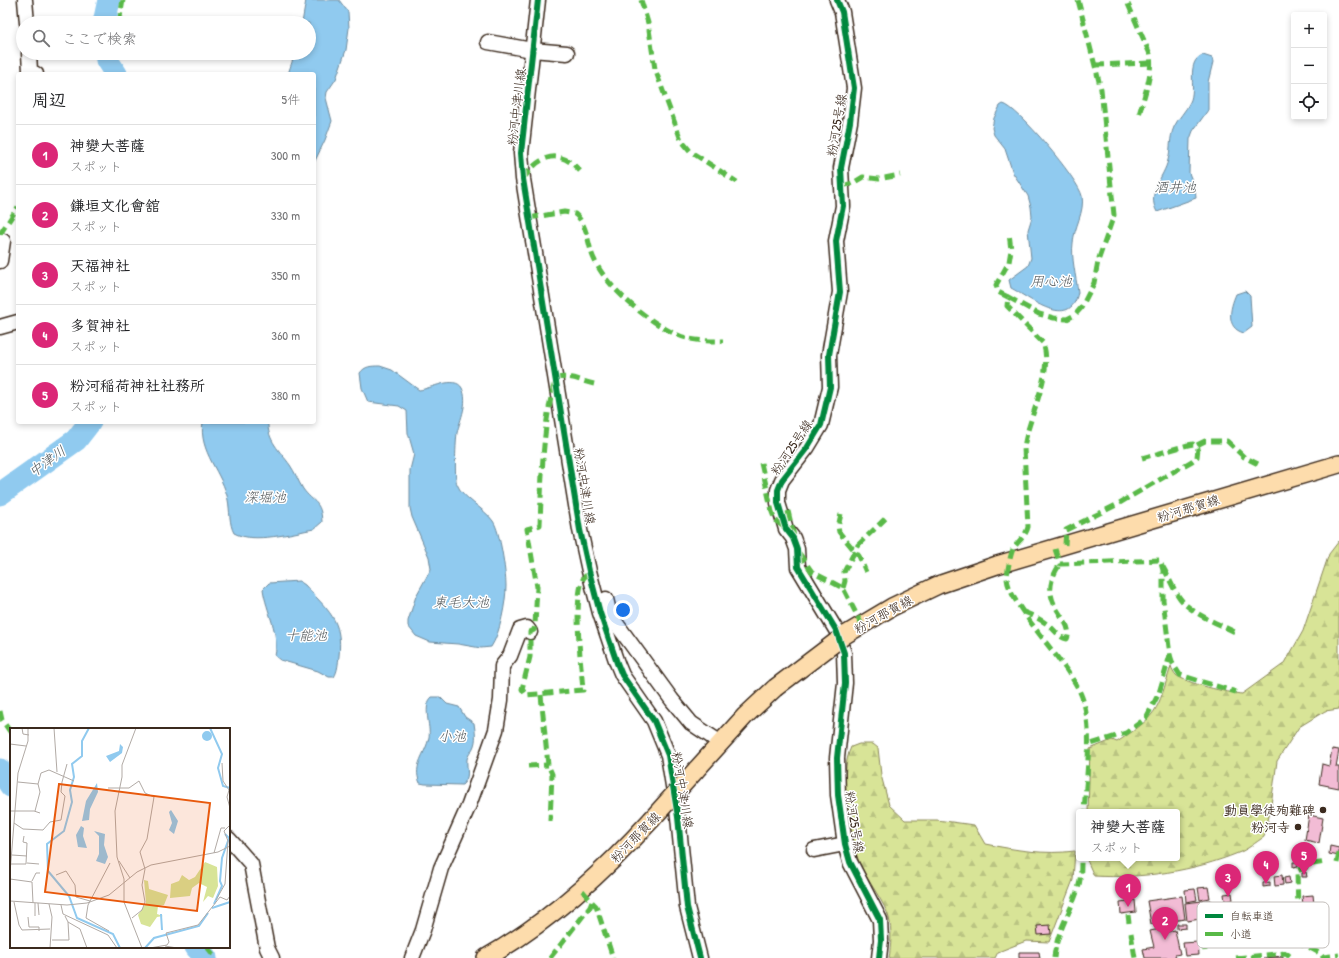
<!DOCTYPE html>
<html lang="ja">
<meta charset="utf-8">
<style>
:root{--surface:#fff;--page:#f6f6f6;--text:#202124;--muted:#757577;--line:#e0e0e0;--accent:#db2777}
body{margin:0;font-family:"Patrick Hand","Klee One",sans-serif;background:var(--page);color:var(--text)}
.controls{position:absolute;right:12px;top:12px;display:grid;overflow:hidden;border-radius:4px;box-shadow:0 2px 6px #0003}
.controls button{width:36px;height:36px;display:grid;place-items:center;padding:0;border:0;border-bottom:1px solid var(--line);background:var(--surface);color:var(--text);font:20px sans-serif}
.you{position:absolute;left:623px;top:610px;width:14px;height:14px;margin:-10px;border:3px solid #fff;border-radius:50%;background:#1a73e8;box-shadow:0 0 0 6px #1a73e833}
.badge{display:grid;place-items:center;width:26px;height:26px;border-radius:50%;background:var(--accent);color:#fff;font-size:13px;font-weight:700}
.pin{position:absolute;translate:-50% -33px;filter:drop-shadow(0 1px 2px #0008)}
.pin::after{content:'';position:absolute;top:21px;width:14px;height:12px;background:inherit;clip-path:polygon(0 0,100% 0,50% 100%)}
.popup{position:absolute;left:1076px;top:809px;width:104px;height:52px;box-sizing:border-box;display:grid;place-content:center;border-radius:4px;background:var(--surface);filter:drop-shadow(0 1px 3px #0005);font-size:13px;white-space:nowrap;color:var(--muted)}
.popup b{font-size:15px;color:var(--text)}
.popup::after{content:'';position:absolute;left:50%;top:100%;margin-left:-8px;border:8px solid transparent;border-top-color:var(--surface)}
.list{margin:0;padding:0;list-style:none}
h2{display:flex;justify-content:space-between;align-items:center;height:52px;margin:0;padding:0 16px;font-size:17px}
h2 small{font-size:13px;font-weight:400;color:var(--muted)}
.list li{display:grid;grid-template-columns:26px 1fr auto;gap:12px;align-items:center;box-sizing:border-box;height:60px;padding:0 16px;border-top:1px solid var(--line)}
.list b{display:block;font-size:15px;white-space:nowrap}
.list p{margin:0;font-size:13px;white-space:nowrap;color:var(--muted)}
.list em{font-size:13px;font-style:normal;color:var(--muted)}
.icon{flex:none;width:22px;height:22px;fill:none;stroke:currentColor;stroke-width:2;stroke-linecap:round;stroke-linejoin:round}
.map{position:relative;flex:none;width:1339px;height:958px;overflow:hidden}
.search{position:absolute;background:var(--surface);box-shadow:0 2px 6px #0003;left:16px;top:16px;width:300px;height:44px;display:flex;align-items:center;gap:10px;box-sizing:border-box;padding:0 14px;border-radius:22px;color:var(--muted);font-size:15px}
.panel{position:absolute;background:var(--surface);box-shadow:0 2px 6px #0003;left:16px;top:72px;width:300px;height:352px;border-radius:4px}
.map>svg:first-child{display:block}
.forest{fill:url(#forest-firs);stroke:#8a875a}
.water{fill:#90caef;stroke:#6e8a9b}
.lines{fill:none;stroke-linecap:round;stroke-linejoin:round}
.river{stroke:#90caef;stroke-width:23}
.building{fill:#f2bcd5;stroke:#3b2a1e}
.minor-casing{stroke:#3b2a1e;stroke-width:17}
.major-casing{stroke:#3b2a1e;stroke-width:20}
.minor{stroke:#fff;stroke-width:14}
.major{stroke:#fddcac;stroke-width:17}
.major-bridge-casing{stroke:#3b2a1e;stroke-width:20;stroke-linecap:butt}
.major-bridge{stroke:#fddcac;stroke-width:17}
.quiet{stroke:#58b947;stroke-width:5;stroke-dasharray:10 5;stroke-linecap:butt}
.cycleway-casing{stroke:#fff;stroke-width:8}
.cycleway{stroke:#00873e;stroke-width:6}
.poi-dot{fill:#3b2a1e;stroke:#fff;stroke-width:1.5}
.labels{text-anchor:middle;stroke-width:3;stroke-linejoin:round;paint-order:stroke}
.street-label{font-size:13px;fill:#3b2a1e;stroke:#fff}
.poi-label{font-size:13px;font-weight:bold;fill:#3b2a1e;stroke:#fff;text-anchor:end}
.water-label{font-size:14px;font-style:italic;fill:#545a5d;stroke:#fff}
.inset-river{fill:none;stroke:#90caef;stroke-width:2}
.inset-road{fill:none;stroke:#b1aaa5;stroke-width:1}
.view{fill:#e8590c;fill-opacity:0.15;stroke:#e8590c;stroke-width:2}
.inset-edge{fill:none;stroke:#3b2a1e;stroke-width:2}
.key{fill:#fff;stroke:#c4bfbc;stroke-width:1}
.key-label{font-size:11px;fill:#3b2a1e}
</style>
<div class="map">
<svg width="1339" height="958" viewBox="0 0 1339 958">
<defs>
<pattern id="forest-firs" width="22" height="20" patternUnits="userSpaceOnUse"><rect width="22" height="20" fill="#d8e497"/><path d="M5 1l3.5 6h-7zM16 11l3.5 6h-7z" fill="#bac482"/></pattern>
</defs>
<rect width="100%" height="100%" fill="#fff"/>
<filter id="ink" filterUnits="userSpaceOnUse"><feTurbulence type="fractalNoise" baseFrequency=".025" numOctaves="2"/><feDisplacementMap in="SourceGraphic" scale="8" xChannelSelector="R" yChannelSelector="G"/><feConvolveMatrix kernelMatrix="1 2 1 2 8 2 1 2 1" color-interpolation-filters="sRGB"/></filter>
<g filter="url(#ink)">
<!-- forest -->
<g class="forest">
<path d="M1339 541V709L1325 711 1299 727 1277 761 1270 812 1264 837C1256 842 1247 850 1238 853 1194 871 1142 879 1094 876L1086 858H1177V812H1088L1090 749 1112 740 1117 742C1158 715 1157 712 1171 666 1172 669 1174 673 1176 675 1185 683 1229 693 1242 694L1285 663 1303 631 1329 554Z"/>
<path d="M859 744H873L878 748 881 775 889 805 905 820H937L974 825 985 844C1016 850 1044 855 1075 851L1073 880 1049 942 1026 941 998 952 995 958H889C891 946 892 930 889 918 886 905 868 881 861 867 849 839 838 775 851 747Z"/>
</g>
<!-- water -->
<g class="water">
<polygon points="306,0 339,0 348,12 349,28 346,50 336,79 327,92 326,98 332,121 325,140 314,163 314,74 288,74 295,53 309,53 309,23 302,23"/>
<path d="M1203 55 1212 58 1213 62 1208 82V110L1193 131 1190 139 1189 173 1195 188 1196 198 1157 212C1146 192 1164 178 1168 160 1171 150 1169 138 1174 127 1178 118 1186 111 1190 102 1197 88 1185 61 1203 55Z"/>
<path d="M1003 104C1017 106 1079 180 1082 196 1085 212 1074 227 1073 243 1071 258 1076 276 1078 292 1071 332 1028 297 1011 288L1009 280 1028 266 1031 258 1028 230 1032 217 1031 207 1028 196 1013 173 1005 149 994 135 992 128 994 118 1000 106Z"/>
<path d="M1245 291 1250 296 1252 327 1244 333C1225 328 1230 308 1236 294Z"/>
<path d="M380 366 392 370 419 390C430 389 455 375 462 388 469 403 460 419 457 433 456 440 454 478 457 484 462 498 484 508 493 521 500 531 506 572 506 586 506 602 500 634 491 647L481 648 458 644 430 642 416 636 408 626V621L416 596 431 569 429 557 412 517 410 508V470L414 454 408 433 407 411 399 406 368 402 362 388 360 373C365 366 371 366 380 366Z"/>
<path d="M203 422H268C267 440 280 451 290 465 295 472 298 481 303 489 314 504 321 500 322 522L314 529C292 533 254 544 234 533 229 524 230 510 228 500 223 473 198 452 203 422Z"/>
<path d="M299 581 305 585C328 611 343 619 339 656 338 663 338 671 334 677H329L318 671 280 660 275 656C280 633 266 611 263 589L269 583Z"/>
<path d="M432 697H440L447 704 459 707 465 717 474 723C475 731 477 740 473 748 471 752 468 755 467 759 466 770 471 777 462 785L425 784 420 783C412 765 426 754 429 737 431 726 422 706 432 697Z"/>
</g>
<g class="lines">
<!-- river -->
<g class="river">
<polyline points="104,23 109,0"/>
<polyline points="106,53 107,60 116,74"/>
<polyline points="0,494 76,440 90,422"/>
<polyline points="0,770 11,786"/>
<polyline points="196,947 206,958"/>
</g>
</g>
<!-- building -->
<g class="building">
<polygon points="1332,749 1339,750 1336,767 1339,767 1339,788 1319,784 1322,764 1329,766"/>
<polygon points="1309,815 1323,818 1319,843 1305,840"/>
<polygon points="1330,846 1339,848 1339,856 1329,854"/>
<polygon points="1293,862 1298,862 1298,866 1293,867"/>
<polygon points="1306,872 1307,877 1302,877 1302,873"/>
<polygon points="1282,875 1283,885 1275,886 1274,876"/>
<polygon points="1289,877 1290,883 1285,884 1284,878"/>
<polygon points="1270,882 1270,886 1263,887 1263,883"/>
<polygon points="1208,887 1210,898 1200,900 1198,888"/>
<polygon points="1195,889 1197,900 1186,902 1185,890"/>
<polygon points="1232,893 1233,900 1225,901 1224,894"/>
<polygon points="1313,895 1315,914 1304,915 1302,896"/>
<polygon points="1182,896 1185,919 1151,924 1147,901"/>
<polygon points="1135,900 1136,912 1121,914 1120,902"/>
<polygon points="1211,900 1214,917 1187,921 1185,903"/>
<polygon points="1177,924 1186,924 1186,928 1177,929"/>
<polygon points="1050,925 1051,934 1038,935 1037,926"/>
<polygon points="1165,928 1166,932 1175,930 1180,954 1175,955 1176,958 1145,958 1143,949 1154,947 1150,931"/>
<polygon points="1238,936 1238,942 1230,943 1230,937"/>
<polygon points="1198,942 1199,955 1185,956 1183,943"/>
<polygon points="1216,942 1216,947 1213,948 1212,943"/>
<polygon points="1019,952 1039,952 1040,958 1019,958"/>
<polygon points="1283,956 1283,958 1263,958"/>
</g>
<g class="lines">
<defs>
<g id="minor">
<polyline points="25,0 27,23"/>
<polyline points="538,0 521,153 523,179 580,530 589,571 600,613 617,663 622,675 654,721 668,755 678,817 687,907 700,958"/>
<polyline points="837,0 842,12 854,88 850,122 841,168 843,206 836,241 840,292 829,355 830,387 821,425 807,448 782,480 778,490 778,503 786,529 793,538 797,549 798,567 836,630 844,653 845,683 837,758 838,795 845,844 850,862 880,920 881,940 879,958"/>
<polyline points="488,42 532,50 567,53"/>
<polyline points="29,53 30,71 36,74"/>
<polyline points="0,261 3,241"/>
<polyline points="0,327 18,322"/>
<polyline points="606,599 610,615 672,700 691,723 721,743"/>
<polyline points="229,839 251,864 267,948 272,958"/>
<polyline points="814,850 845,844"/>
<polyline points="412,958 423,930 441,868 469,805 496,730 501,700 502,666 510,656 520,630 527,628 530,632"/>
</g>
<g id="major">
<polyline points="845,635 892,607 938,585 997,565 1339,464"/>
<polyline points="696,770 745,716 775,688"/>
<path d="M486 958C549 922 603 873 651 820"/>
</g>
</defs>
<!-- minor casing -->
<use href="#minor" class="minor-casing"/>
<!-- major casing -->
<use href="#major" class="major-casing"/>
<!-- minor -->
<use href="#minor" class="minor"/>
<!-- major -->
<use href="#major" class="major"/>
<defs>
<g id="major-bridge">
<polyline points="775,688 845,635"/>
<polyline points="651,820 696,770"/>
</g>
</defs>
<!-- major-bridge casing -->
<use href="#major-bridge" class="major-bridge-casing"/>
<!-- major-bridge -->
<use href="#major-bridge" class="major-bridge"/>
<!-- quiet -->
<g class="quiet">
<polyline points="641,0 648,23 655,69 681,140 691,152 737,182"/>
<path d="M1078 0 1101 89 1114 215 1098 261 1094 283 1081 308 1075 315 1067 319 1054 318 1039 314 1008 297 1007 306 1043 343C1054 373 1028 417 1024 448L1028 527C1026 536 1018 541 1013 549 1010 556 1008 569 1007 576 1005 602 1070 664 1082 697 1094 732 1086 776 1084 812"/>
<path d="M1128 4 1150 54C1153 75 1144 95 1139 115"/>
<polyline points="119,23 123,0"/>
<polyline points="1095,65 1151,63"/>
<path d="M524 178C539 155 560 148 580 171"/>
<polyline points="842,186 853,183 863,177 879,179 900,175"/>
<path d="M529 218 564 212 575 214C589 226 587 246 595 261 608 290 659 332 690 339 700 341 712 341 723 341"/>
<polyline points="0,234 18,207"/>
<polyline points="1008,297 998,292 996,285 1009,262 1011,250 1009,233"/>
<polyline points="1197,445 1205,441 1227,441 1244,457 1258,464"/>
<polyline points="761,463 772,512 775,520 785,528"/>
<polyline points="788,511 794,536"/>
<polyline points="841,514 838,527 839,532 859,556 866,572"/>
<polyline points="1065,545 1066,530 1116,505 1192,461 1197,457 1198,448 1193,444 1188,445 1142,458"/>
<polyline points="1055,549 1060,564 1160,560 1163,570 1163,600 1170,655 1159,693 1146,718 1126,733 1088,745"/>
<polyline points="799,553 812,572 843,588 862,625"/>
<path d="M1163 567C1170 579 1175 595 1186 605 1200 617 1219 624 1235 632"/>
<path d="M589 573C587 575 584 577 583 579 573 602 581 663 583 690L526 695 522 689 530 657V632L534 630 535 625 537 587 527 529 540 525C542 476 542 426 556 378 575 375 581 382 599 385"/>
<polyline points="843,588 845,581 844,572 858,545 889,515"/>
<path d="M1024 612C1032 615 1040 619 1047 624 1054 628 1058 638 1067 639 1077 618 1032 605 1060 564"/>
<polyline points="1170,655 1173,664 1180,675 1236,692"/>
<polyline points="541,695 548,765 552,774 550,821"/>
<polyline points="0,711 2,720 11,733"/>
<polyline points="528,766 548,765"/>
<polyline points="1337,863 1339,853"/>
<polyline points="592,902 596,906 613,958"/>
<polyline points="1128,915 1129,923"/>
<polyline points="1243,922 1249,933 1303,944 1321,954 1323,957 1339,955"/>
<polyline points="1232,924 1234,935"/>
<polyline points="1131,933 1135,958"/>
<polyline points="1303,944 1298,912 1297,871 1313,864 1326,862"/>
<polyline points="207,947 216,958"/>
<polyline points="1205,951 1202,928 1298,912"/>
<polyline points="550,958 590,907 592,902 581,889"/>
<path d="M1054 958C1056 934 1069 915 1077 892 1081 881 1081 870 1081 858"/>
<polyline points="1236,958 1286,953 1292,958"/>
</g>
<defs>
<g id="cycleway">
<polyline points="538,0 521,153 523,179 580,530 589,571 600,613 617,663 622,675 654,721 668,755 678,817 687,907 700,958"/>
<polyline points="837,0 842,12 854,88 850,122 841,168 843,206 836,241 840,292 829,355 830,387 821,425 807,448 782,480 778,490 778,503 786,529 793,538 797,549 798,567 836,630 844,653 845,683 837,758 838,795 845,844 850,862 880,920 881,940 879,958"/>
</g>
</defs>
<!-- cycleway casing -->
<use href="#cycleway" class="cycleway-casing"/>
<!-- cycleway -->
<use href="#cycleway" class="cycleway"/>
</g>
</g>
<!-- markers -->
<g class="poi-dot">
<circle cx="1323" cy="810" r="4"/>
<circle cx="1298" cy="827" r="4"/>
</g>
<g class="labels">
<!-- street labels -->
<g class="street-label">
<text transform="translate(516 107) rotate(-83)" y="5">粉河中津川線</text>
<text transform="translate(836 125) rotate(-80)" y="5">粉河25号線</text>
<text transform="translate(791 447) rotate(-56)" y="5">粉河25号線</text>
<text transform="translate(585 486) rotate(81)" y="5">粉河中津川線</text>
<text transform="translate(1188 508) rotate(-17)" y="5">粉河那賀線</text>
<text transform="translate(883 614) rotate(-29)" y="5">粉河那賀線</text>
<text transform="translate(683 790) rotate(81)" y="5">粉河中津川線</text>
<text transform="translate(855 822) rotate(81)" y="5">粉河25号線</text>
<text transform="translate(635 837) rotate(-46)" y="5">粉河那賀線</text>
</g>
<!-- poi labels -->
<g class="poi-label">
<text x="1315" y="815">動員學徒殉難碑</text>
<text x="1290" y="832">粉河寺</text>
</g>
<!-- water labels -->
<g class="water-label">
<text x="1175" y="192">酒井池</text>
<text x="1051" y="286">用心池</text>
<text transform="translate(47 461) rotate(-36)" y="5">中津川</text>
<text x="265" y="502">深堀池</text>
<text x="461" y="607">東毛大池</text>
<text x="306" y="640">十能池</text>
<text x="452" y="741">小池</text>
</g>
</g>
<!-- overview -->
<g transform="translate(10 728)">
<rect width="220" height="220" fill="#fff"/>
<path d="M195 134 207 139 208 158 203 170 198 168 193 174 197 159 189 155 182 160 180 168 160 170 161 156 169 153 172 147 179 152 185 149ZM134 152 138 153 139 161 158 167 154 177 148 178 147 186 153 188 147 189 140 199 131 196 128 187 136 175Z" fill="#d8e497"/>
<path d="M192 8a5 5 0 1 1 10 0a5 5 0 1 1-10 0ZM110 16 113 19 112 25 100 34 96 28 109 23ZM87 55 88 64 80 81 79 92 72 93 76 73ZM161 82 168 93 164 106 159 102 162 95 159 84ZM71 98 74 100 73 108 77 120 68 119 66 107ZM84 103 95 106 94 117 98 129 95 136 86 133 89 126V108Z" fill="#90caef"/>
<path class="inset-river" d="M79 0 72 13V28L62 36 64 49 60 62 62 74 54 103 37 116 38 143 59 168 67 190 103 206 110 220M200 0 212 26 208 40 213 58 220 60M204 176 212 158 210 153 212 130 219 110 215 106M202 180 220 174M151 186 152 202M135 220 144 210 189 198 198 185"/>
<path class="inset-road" d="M12 0 13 6 19 7M44 0 47 44M126 0 112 37V49L105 83 107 129 114 151V174L132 220M0 16 16 18M212 35 213 53 219 62 217 69 220 80M8 54 28 56 31 45 39 42 64 53M98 60H119L129 53 135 65 144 69 137 111 130 124 135 141 132 157 135 174 132 182 122 190M0 83H24L30 85M25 83 30 64 28 56M4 95 13 101 33 102 40 94 51 92 55 68 51 64 52 54 57 36M204 125 211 100H215M2 127 17 128M109 133 120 150M17 135 29 136M1 136H16L17 115 13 114 14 108M0 145 8 45 18 13V0M46 147 56 143 65 157 66 169 80 173M0 151 22 154 23 175M22 153 26 145H30M206 172 215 156 218 113 214 103 220 97M0 173 57 177 77 175 99 167 127 144 141 137 208 124 220 118M4 174 9 197 12 202 40 201M25 175V188M28 175 29 187M39 176 42 189 40 220M51 177 53 186 98 207 107 220M55 188 58 194 70 201 77 220M18 189 19 199H29V203M99 203 76 190 78 177 100 135M42 212H59L58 194M155 218 167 220M140 220 157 217 159 214 156 205 188 197 210 169 217 172 220 168"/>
<path class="view" d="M49 56 200 75 187 183 35 164Z"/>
<rect width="220" height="220" class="inset-edge"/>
</g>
<!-- legend -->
<rect x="1197" y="902" width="132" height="46" rx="6" class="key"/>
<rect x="1205" y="914" width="18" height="4" fill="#00873e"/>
<rect x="1205" y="932" width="18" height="4" fill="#58b947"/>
<g class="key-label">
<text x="1230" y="920">自転車道</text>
<text x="1230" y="938">小道</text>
</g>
</svg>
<div class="controls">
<button>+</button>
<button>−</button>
<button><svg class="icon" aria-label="locate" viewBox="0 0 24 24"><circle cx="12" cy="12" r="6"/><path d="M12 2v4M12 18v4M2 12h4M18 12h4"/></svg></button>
</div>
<div class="you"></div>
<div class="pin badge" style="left:1128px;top:907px">1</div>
<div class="popup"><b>神變大菩薩</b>スポット</div>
<div class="pin badge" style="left:1165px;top:940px">2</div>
<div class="pin badge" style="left:1228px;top:897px">3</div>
<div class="pin badge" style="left:1266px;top:884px">4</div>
<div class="pin badge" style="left:1304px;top:875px">5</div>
<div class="search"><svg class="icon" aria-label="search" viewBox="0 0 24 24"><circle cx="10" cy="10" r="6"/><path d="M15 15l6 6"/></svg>ここで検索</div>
<section class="panel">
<h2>周辺<small>5件</small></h2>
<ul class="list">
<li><span class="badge">1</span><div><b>神變大菩薩</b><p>スポット</p></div><em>300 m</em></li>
<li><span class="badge">2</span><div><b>鎌垣文化會舘</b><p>スポット</p></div><em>330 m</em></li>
<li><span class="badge">3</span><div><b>天福神社</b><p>スポット</p></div><em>350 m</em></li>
<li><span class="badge">4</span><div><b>多賀神社</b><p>スポット</p></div><em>360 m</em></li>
<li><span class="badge">5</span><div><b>粉河稲荷神社社務所</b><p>スポット</p></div><em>380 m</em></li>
</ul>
</section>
</div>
